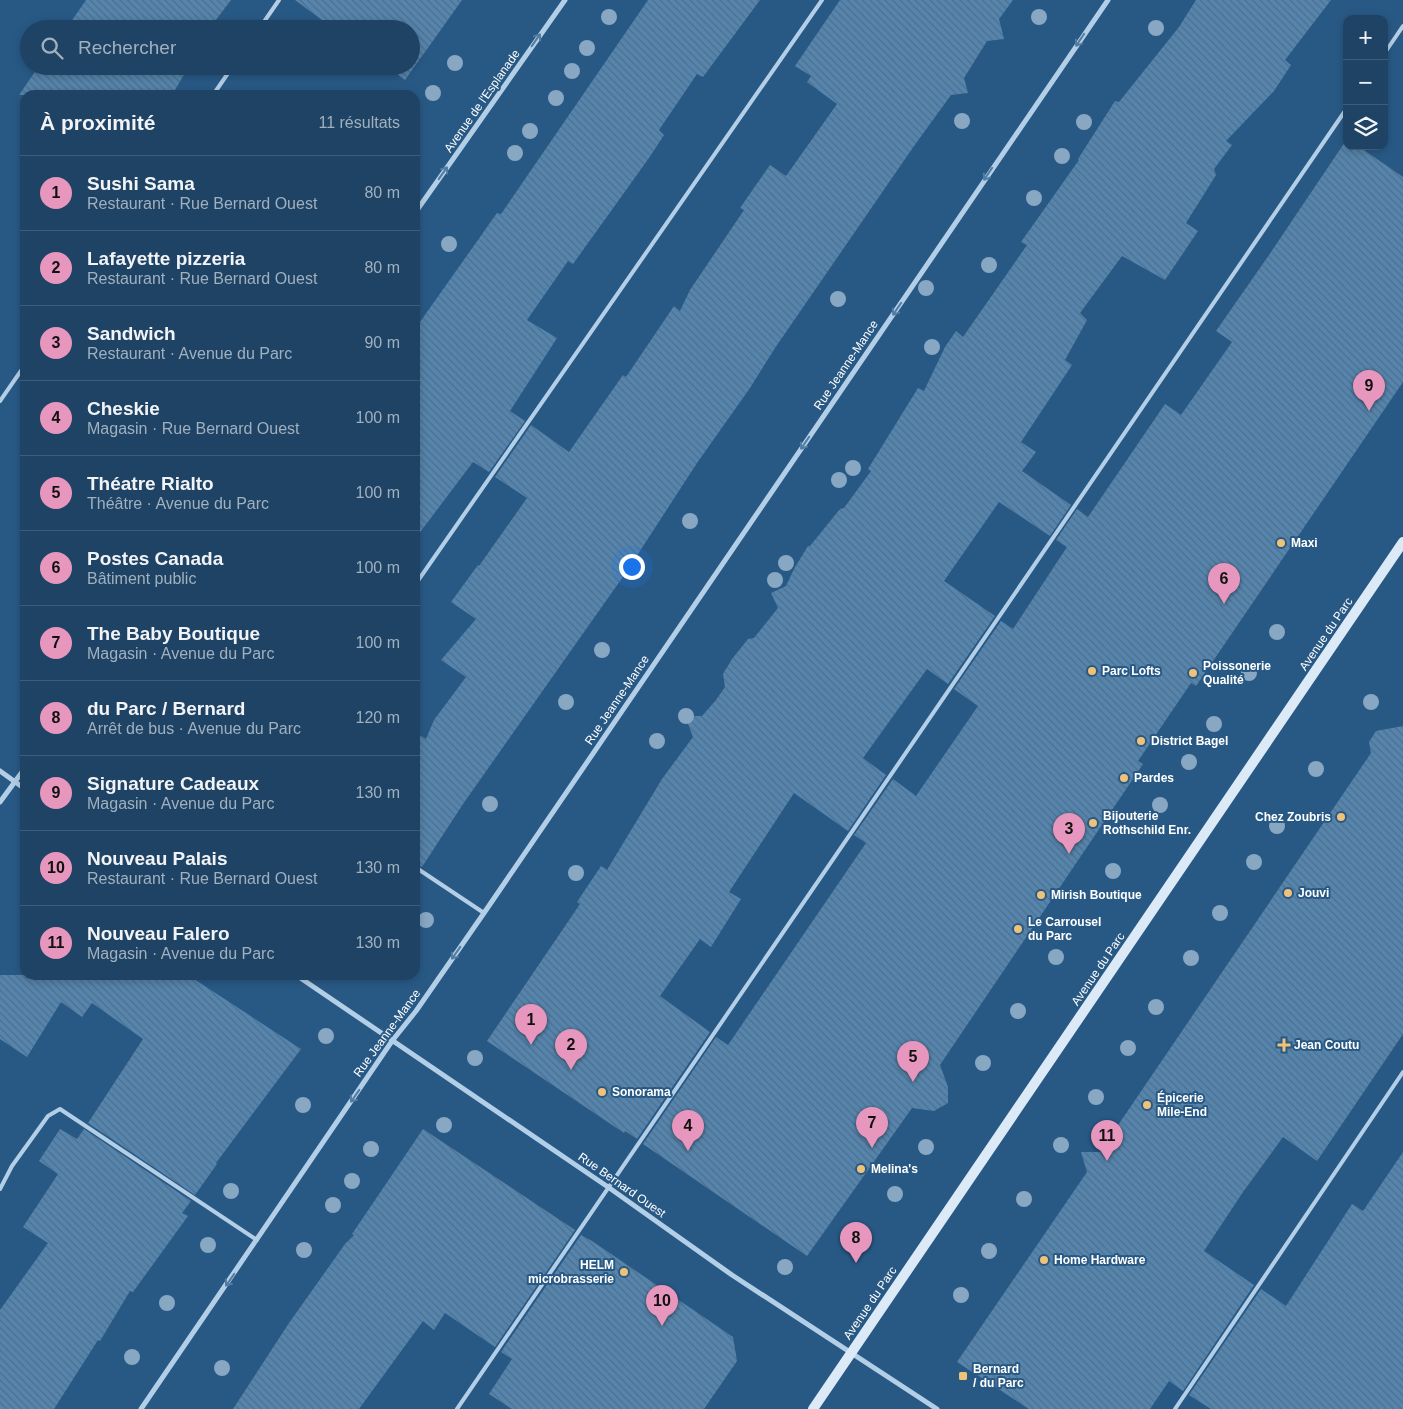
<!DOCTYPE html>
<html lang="fr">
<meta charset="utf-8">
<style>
:root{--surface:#1e4364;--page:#264a6a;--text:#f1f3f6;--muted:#a1b0bf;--line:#3c5c78;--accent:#e797bd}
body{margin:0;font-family:Arial,sans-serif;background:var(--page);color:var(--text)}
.controls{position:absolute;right:15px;top:15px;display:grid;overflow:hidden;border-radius:10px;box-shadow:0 2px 8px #0003}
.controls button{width:45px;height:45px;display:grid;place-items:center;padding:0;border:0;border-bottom:1px solid var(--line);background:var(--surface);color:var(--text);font:25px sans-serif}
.you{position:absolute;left:631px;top:566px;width:18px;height:18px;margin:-12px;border:4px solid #fff;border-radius:50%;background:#1a73e8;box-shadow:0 0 0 8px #1a73e833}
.badge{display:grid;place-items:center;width:32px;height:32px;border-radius:50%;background:var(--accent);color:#111;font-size:16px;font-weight:700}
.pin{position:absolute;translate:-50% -41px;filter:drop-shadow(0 1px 2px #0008)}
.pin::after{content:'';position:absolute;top:26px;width:18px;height:15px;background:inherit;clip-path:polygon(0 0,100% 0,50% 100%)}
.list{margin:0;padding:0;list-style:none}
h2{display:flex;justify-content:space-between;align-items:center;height:65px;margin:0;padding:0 20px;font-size:21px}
h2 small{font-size:16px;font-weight:400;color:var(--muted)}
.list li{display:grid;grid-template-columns:32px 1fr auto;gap:15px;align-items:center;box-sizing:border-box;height:75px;padding:0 20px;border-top:1px solid var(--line)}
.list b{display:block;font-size:19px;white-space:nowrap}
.list p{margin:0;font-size:16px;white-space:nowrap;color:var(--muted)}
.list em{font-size:16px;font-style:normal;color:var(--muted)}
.icon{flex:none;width:28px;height:28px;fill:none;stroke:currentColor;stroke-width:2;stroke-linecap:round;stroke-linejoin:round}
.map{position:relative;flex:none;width:1403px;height:1409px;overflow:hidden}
.search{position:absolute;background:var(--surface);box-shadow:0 2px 8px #0003;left:20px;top:20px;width:400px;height:55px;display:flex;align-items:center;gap:12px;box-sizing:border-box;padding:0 18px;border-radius:28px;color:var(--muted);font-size:19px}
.panel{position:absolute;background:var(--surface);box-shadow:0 2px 8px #0003;left:20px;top:90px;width:400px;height:890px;border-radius:15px}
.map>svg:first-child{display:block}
.building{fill:url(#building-back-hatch)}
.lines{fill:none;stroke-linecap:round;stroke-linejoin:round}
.lane{stroke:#b3cfe7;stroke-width:4}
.street{stroke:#b3cfe7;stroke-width:5}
.secondary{stroke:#dceaf7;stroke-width:10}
.tree{fill:#88a7c3}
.oneway{stroke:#527ca2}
.poi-dot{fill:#efc279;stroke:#285985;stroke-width:2}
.labels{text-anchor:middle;stroke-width:4;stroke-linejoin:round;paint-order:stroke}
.street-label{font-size:12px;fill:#fff;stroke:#285985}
.poi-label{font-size:12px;font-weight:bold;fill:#fff;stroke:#285985;text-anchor:start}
</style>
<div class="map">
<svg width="1403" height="1409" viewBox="0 0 1403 1409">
<defs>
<pattern id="building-back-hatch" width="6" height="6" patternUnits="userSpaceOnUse" patternTransform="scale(1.25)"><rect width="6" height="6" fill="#5585ae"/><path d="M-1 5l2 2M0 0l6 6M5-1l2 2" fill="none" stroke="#516e87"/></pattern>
</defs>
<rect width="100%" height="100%" fill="#285985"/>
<!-- building -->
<g class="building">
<polygon points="86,0 231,0 209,29 66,29"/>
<polygon points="295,0 462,0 405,80 386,66 411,66 411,29 334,29"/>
<polygon points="648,0 760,0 703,77 697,74 659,130 664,135 649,158 573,264 568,261 527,320 557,338 510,411 525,421 489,472 473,462 415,539 415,329 497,213 501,214"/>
<polygon points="840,0 1013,0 999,19 1004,39 987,41 964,78 968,93 951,95 914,146 775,348 750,388 697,463 627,571 463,804 422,867 415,863 415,732 426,739 434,720 466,677 441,660 476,619 451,602 478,565 479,566 527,498 495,477 531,425 569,452 623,375 626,377 674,306 680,311 690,290 744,210 740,208 770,165 786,176 837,104 807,82 811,76 795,66"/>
<polygon points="1196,0 1331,0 1285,60 1291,65 1274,91 1226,141 1232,145 1214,169 1216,175 1186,223 1198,231 1165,280 1122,256 1080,313 1087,320 1065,360 1072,365 1021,442 1036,452 1022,471 1071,505 1050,536 999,502 944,581 995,616 948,684 927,669 863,758 886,775 848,831 794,793 729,892 741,899 711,947 700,939 660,996 710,1032 637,1139 625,1131 624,1133 487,1041 580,904 577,902 601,866 607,870 662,779 693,737 685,716 702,716 716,700 725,687 723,674 732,659 748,639 754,638 778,608 771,593 786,586 794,569 808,546 810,546 840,509 844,508 871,471 868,469 918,388 924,391 945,347 956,331 963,337 1027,245 1021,242 1079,160 1078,159 1115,101 1119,102 1179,27"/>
<polygon points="39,66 182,66 179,70 185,73 172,95 19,95"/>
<polygon points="1347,139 1347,146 1358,146 1403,177 1403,382 1196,686 1191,683 1138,761 1143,764 940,1065 948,1087 948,1103 934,1111 912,1108 807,1256 643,1144 716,1037 728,1045 866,843 854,835 893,779 916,796 978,706 954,689 1001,621 1013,629 1067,547 1056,540 1077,509 1088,517 1165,404 1181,415 1232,342 1216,331 1269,255"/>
<polygon points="1403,726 1403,1034 1317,1161 1283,1137 1243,1192 1204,1251 1254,1285 1183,1391 1169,1381 1150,1409 1029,1409 957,1362 1087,1172 1081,1152 1099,1152 1112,1134 1371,753 1369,742 1376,731"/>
<polygon points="0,975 188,975 301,1049 216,1163 217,1164 195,1195 88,1123 143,1039 92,1003 82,1017 61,1002 27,1057 0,1039"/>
<polygon points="60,1129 77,1139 84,1129 191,1201 182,1213 188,1216 133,1292 130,1291 100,1341 98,1340 54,1409 0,1409 0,1310 48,1243 23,1227 58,1174 39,1161"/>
<polygon points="423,1129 575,1230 495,1347 445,1313 434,1330 423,1321 359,1409 233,1409 289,1323 345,1244 354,1235 352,1234 371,1206"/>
<polygon points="1403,1152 1403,1409 1211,1409 1189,1395 1261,1289 1286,1306 1352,1204 1363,1211"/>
<polygon points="581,1235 592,1241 733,1337 737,1361 704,1409 512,1409 489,1394 512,1359 501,1352"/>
</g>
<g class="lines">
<!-- lane -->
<g class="lane">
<polyline points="259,29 279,0"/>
<polyline points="1384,54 1403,26"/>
<polyline points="213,95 233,66"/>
<polyline points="0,401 25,365"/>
<polyline points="415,585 822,0"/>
<polyline points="415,867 484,913"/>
<polyline points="0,1189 12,1166 48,1116 60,1109 257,1240"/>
<polyline points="457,1409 1347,108"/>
<polyline points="1175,1409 1403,1072"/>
</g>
<!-- street -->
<g class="street">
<polyline points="415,213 565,0"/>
<polyline points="0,771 25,789"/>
<polyline points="0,802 25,768"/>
<polyline points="296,975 608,1187 732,1275 937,1409"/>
<polyline points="141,1409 392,1041 416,1011 484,913 1108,0"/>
</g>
<!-- secondary -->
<polyline class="secondary" points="813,1409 1403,542"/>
</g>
<!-- trees -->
<g class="tree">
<circle cx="609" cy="17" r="8"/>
<circle cx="1039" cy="17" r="8"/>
<circle cx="1156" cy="28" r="8"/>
<circle cx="587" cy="48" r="8"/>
<circle cx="455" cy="63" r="8"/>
<circle cx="572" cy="71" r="8"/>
<circle cx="433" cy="93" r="8"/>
<circle cx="556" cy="98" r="8"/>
<circle cx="962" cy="121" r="8"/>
<circle cx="1084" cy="122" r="8"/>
<circle cx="530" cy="131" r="8"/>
<circle cx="515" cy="153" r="8"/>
<circle cx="1062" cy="156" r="8"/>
<circle cx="1034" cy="198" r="8"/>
<circle cx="449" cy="244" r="8"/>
<circle cx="989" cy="265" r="8"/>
<circle cx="926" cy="288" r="8"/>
<circle cx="838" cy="299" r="8"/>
<circle cx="932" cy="347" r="8"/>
<circle cx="853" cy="468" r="8"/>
<circle cx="839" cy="480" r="8"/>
<circle cx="690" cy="521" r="8"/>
<circle cx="786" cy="563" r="8"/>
<circle cx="775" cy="580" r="8"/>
<circle cx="1277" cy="632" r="8"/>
<circle cx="602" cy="650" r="8"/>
<circle cx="1249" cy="673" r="8"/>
<circle cx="566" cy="702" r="8"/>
<circle cx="1371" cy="702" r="8"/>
<circle cx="686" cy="716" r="8"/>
<circle cx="1214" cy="724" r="8"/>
<circle cx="657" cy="741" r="8"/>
<circle cx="1189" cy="762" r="8"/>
<circle cx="1316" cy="769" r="8"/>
<circle cx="490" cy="804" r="8"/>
<circle cx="1160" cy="805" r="8"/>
<circle cx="1277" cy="826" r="8"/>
<circle cx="1254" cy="862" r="8"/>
<circle cx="1113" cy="871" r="8"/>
<circle cx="576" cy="873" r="8"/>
<circle cx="1220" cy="913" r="8"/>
<circle cx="426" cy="920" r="8"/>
<circle cx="1056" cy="957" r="8"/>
<circle cx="1191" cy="958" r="8"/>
<circle cx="1156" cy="1007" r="8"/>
<circle cx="1018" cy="1011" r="8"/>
<circle cx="326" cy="1036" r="8"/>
<circle cx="1128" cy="1048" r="8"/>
<circle cx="475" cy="1058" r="8"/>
<circle cx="983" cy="1063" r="8"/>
<circle cx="1096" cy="1097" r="8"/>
<circle cx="303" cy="1105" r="8"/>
<circle cx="444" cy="1125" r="8"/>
<circle cx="1061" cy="1145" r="8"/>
<circle cx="926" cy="1147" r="8"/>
<circle cx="371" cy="1149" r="8"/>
<circle cx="352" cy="1181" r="8"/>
<circle cx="231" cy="1191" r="8"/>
<circle cx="895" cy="1194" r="8"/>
<circle cx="1024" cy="1199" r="8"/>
<circle cx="333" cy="1205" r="8"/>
<circle cx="208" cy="1245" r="8"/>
<circle cx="304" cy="1250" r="8"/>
<circle cx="989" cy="1251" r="8"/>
<circle cx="785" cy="1267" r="8"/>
<circle cx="961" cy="1295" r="8"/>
<circle cx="167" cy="1303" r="8"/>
<circle cx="132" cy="1357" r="8"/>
<circle cx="222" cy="1368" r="8"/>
</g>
<!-- one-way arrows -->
<defs><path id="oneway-shaft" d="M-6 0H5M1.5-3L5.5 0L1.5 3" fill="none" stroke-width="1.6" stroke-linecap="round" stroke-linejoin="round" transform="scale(1.25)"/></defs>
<g class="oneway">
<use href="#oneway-shaft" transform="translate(536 40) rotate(-55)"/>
<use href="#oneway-shaft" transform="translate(1080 40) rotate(124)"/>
<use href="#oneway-shaft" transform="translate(443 173) rotate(-55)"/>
<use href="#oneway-shaft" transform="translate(988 174) rotate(124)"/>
<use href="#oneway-shaft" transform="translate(897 309) rotate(124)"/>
<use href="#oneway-shaft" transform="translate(805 443) rotate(124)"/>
<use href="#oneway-shaft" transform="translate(456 953) rotate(125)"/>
<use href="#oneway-shaft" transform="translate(355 1096) rotate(125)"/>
<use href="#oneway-shaft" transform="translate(230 1280) rotate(125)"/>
</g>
<!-- markers -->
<g class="poi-dot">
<circle cx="1281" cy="543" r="5"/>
<circle cx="1092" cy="671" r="5"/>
<circle cx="1193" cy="673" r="5"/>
<circle cx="1141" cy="741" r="5"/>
<circle cx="1124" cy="778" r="5"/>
<circle cx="1341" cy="817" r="5"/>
<circle cx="1093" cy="823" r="5"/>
<circle cx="1288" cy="893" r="5"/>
<circle cx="1041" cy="895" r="5"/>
<circle cx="1018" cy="929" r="5"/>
<path d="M1281.5 1037.5h5v5h5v5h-5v5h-5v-5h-5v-5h5z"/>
<circle cx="602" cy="1092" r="5"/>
<circle cx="1147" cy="1105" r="5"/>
<circle cx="861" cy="1169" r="5"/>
<circle cx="1044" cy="1260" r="5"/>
<circle cx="624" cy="1272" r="5"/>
<rect x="958" y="1371" width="10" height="10" rx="2.5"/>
</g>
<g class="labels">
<!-- street labels -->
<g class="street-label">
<text transform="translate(482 101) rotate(-55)" y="4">Avenue de l'Esplanade</text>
<text transform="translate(846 365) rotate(-56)" y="4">Rue Jeanne-Mance</text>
<text transform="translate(1326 634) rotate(-56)" y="4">Avenue du Parc</text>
<text transform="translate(617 700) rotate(-56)" y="4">Rue Jeanne-Mance</text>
<text transform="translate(1098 969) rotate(-56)" y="4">Avenue du Parc</text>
<text transform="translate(387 1033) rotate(-54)" y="4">Rue Jeanne-Mance</text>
<text transform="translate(622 1185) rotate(35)" y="4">Rue Bernard Ouest</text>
<text transform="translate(870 1303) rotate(-56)" y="4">Avenue du Parc</text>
</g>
<!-- poi labels -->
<g class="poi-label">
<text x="1291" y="547">Maxi</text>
<text x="1203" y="670">Poissonerie<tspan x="1203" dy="14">Qualité</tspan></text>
<text x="1102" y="675">Parc Lofts</text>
<text x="1151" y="745">District Bagel</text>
<text x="1134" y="782">Pardes</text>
<text x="1103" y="820">Bijouterie<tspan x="1103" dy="14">Rothschild Enr.</tspan></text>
<text x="1331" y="821" text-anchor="end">Chez Zoubris</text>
<text x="1298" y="897">Jouvi</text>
<text x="1051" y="899">Mirish Boutique</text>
<text x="1028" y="926">Le Carrousel<tspan x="1028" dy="14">du Parc</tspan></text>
<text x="1294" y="1049">Jean Coutu</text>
<text x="612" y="1096">Sonorama</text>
<text x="1157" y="1102">Épicerie<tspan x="1157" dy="14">Mile-End</tspan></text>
<text x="871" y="1173">Melina's</text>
<text x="1054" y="1264">Home Hardware</text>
<text x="614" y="1269" text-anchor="end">HELM<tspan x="614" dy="14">microbrasserie</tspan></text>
<text x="973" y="1373">Bernard<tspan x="973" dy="14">/ du Parc</tspan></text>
</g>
</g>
</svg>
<div class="controls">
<button>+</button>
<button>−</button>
<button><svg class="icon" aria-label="layers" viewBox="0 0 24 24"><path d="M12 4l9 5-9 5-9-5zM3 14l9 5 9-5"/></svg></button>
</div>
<div class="you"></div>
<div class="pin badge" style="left:531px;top:1045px">1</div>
<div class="pin badge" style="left:571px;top:1070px">2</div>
<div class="pin badge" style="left:1069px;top:854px">3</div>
<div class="pin badge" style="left:688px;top:1151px">4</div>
<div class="pin badge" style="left:913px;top:1082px">5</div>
<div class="pin badge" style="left:1224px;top:604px">6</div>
<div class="pin badge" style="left:872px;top:1148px">7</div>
<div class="pin badge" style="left:856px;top:1263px">8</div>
<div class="pin badge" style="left:1369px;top:411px">9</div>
<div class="pin badge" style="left:662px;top:1326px">10</div>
<div class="pin badge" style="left:1107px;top:1161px">11</div>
<div class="search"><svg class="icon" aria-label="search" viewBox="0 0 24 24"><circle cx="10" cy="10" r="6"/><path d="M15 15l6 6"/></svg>Rechercher</div>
<section class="panel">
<h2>À proximité<small>11 résultats</small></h2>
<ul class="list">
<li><span class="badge">1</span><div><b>Sushi Sama</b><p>Restaurant · Rue Bernard Ouest</p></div><em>80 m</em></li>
<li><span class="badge">2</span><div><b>Lafayette pizzeria</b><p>Restaurant · Rue Bernard Ouest</p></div><em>80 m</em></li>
<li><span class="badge">3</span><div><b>Sandwich</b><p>Restaurant · Avenue du Parc</p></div><em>90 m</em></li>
<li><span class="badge">4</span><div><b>Cheskie</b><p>Magasin · Rue Bernard Ouest</p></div><em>100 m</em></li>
<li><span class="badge">5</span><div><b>Théatre Rialto</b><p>Théâtre · Avenue du Parc</p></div><em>100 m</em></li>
<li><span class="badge">6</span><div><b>Postes Canada</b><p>Bâtiment public</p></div><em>100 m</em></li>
<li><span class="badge">7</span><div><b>The Baby Boutique</b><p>Magasin · Avenue du Parc</p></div><em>100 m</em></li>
<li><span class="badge">8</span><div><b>du Parc / Bernard</b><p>Arrêt de bus · Avenue du Parc</p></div><em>120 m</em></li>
<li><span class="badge">9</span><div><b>Signature Cadeaux</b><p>Magasin · Avenue du Parc</p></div><em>130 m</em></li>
<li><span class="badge">10</span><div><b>Nouveau Palais</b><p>Restaurant · Rue Bernard Ouest</p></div><em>130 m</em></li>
<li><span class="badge">11</span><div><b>Nouveau Falero</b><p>Magasin · Avenue du Parc</p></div><em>130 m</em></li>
</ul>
</section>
</div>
